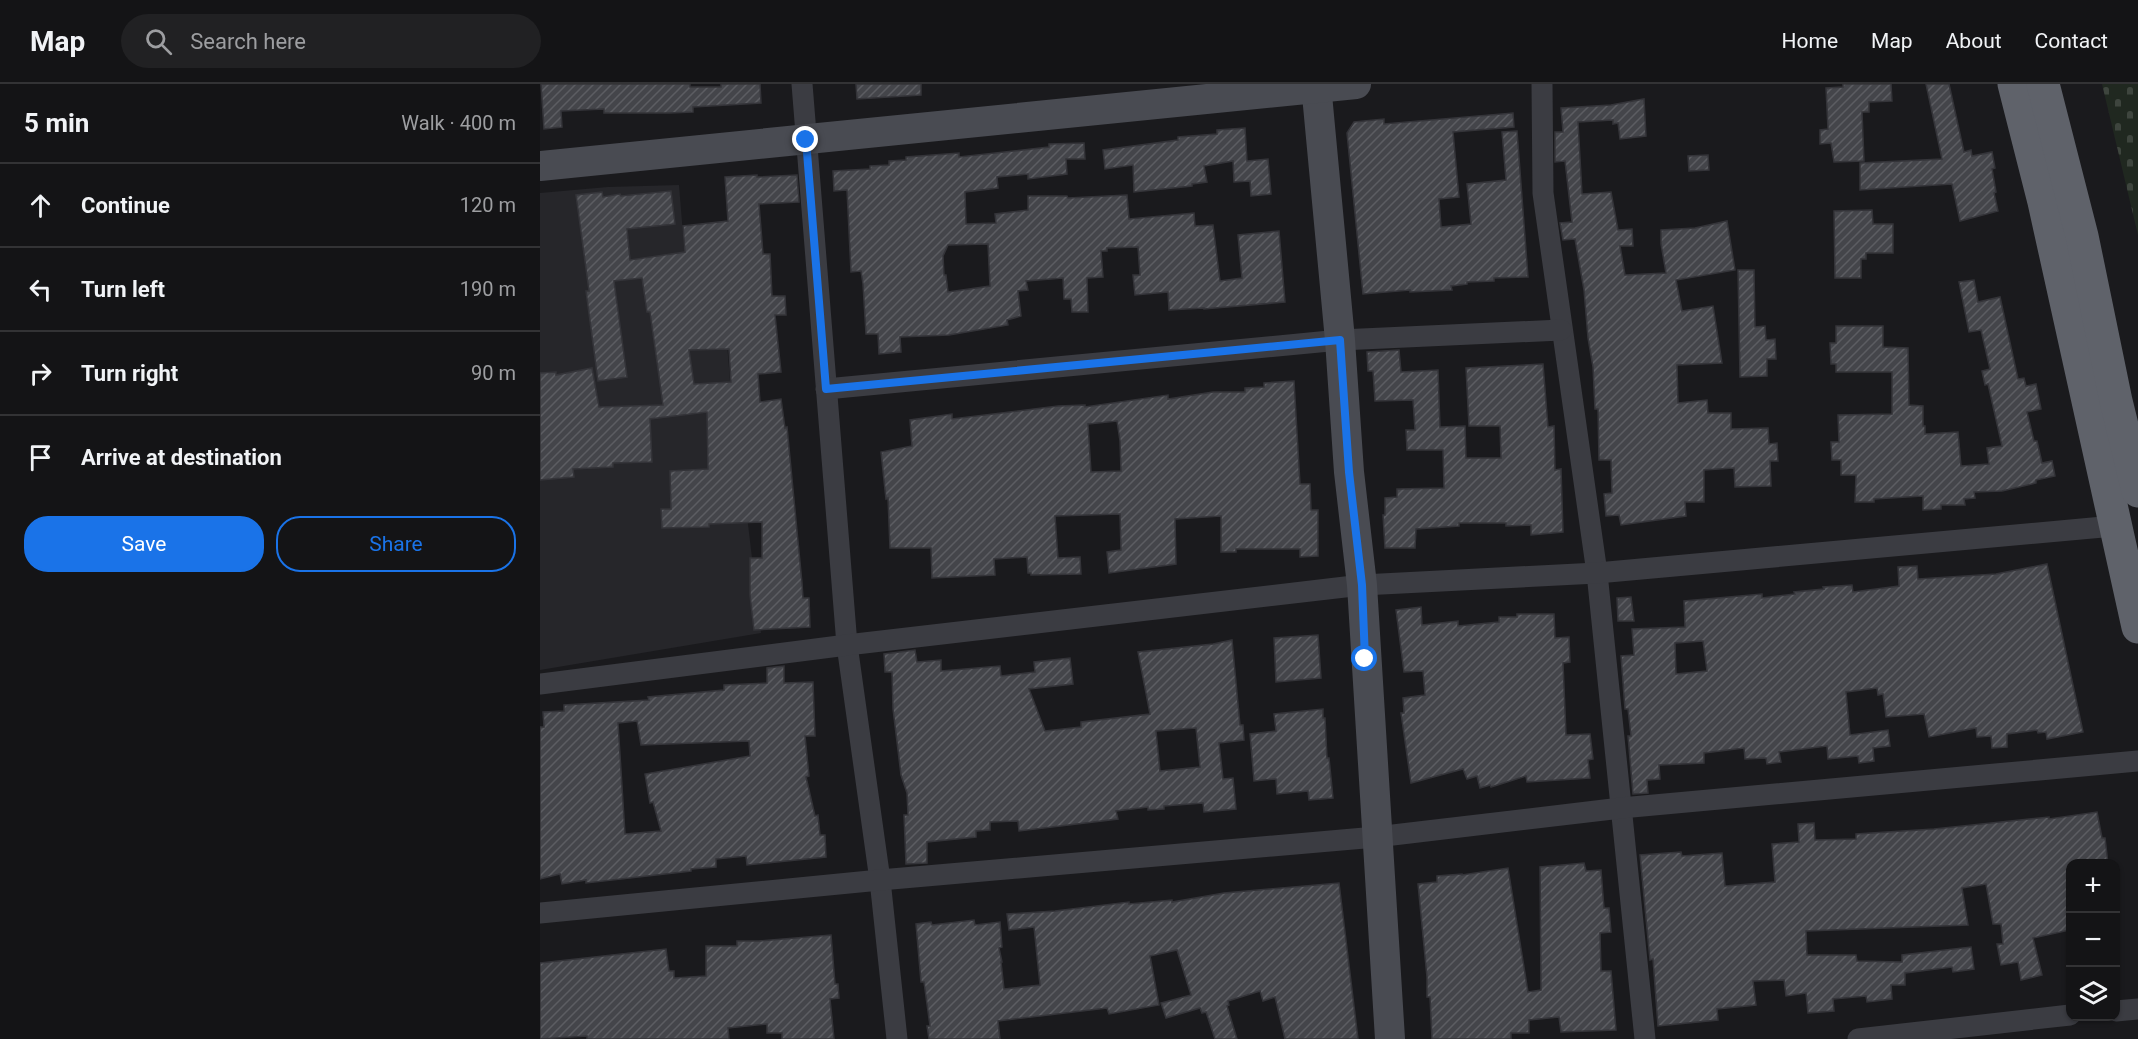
<!DOCTYPE html>
<meta charset="utf-8">
<style>
:root{--surface:#141416;--page:#212123;--text:#f1f3f6;--muted:#9d9ea1;--line:#333335;--accent:#1a73e8}
body{margin:0;font-family:Roboto,sans-serif;background:var(--page);color:var(--text)}
.controls{position:absolute;right:18px;bottom:18px;display:grid;overflow:hidden;border-radius:12px;box-shadow:0 2px 4px #0004}
.controls button{width:54px;height:54px;display:grid;place-items:center;padding:0;border:0;border-bottom:2px solid var(--line);background:var(--surface);color:var(--text);font:30px sans-serif}
.stop{position:absolute;width:18px;height:18px;margin:-14px;border:4px solid #1a73e8;border-radius:50%;background:#fff}
.stop.end{background:#1a73e8;border-color:#fff;box-shadow:0 2px 6px #0008}
.list{margin:0;padding:0;list-style:none}
h2{display:flex;justify-content:space-between;align-items:center;height:78px;margin:0;padding:0 24px;font-size:26px}
h2 small{font-size:20px;font-weight:400;color:var(--muted)}
.list li{display:grid;grid-template-columns:39px 1fr auto;gap:18px;align-items:center;box-sizing:border-box;height:84px;padding:0 24px;border-top:2px solid var(--line)}
.list b{display:block;font-size:22px;white-space:nowrap}
.list em{font-size:20px;font-style:normal;color:var(--muted)}
.actions{display:flex;gap:12px;padding:18px 24px}
.actions a{flex:1;padding:14px 0;border:2px solid var(--accent);border-radius:24px;text-align:center;font-size:21px;color:var(--accent)}
.actions .main{background:var(--accent);color:#fff}
.icon{flex:none;width:33px;height:33px;fill:none;stroke:currentColor;stroke-width:2;stroke-linecap:round;stroke-linejoin:round}
.map{position:relative;flex:none;width:1598px;height:955px;overflow:hidden}
header{display:flex;align-items:center;gap:36px;box-sizing:border-box;height:84px;padding:0 30px;background:var(--surface);border-bottom:2px solid var(--line)}
header strong{font-size:28px}
nav{display:flex;gap:33px;margin-inline-start:auto;font-size:21px}
.search{width:420px;height:54px;background:var(--page);display:flex;align-items:center;gap:15px;box-sizing:border-box;padding:0 21px;border-radius:33px;color:var(--muted);font-size:22px}
main{display:flex}
aside{flex:1;background:var(--surface)}
.map>svg:first-child{display:block}
.built{fill:#26262a}
.cemetery{fill:url(#cemetery-stones)}
.building{fill:url(#building-hatch);stroke:#343439;stroke-width:1.5;fill-rule:evenodd}
.lines{fill:none;stroke-linecap:round;stroke-linejoin:round}
.minor{stroke:#3b3c42;stroke-width:21}
.secondary{stroke:#494b52;stroke-width:30}
.trunk{stroke:#5f626a;stroke-width:33}
.route{stroke:#1a73e8;stroke-width:8}
</style>
<header>
<strong>Map</strong>
<div class="search"><svg class="icon" aria-label="search" viewBox="0 0 24 24"><circle cx="10" cy="10" r="6"/><path d="M15 15l6 6"/></svg>Search here</div>
<nav><a>Home</a><a>Map</a><a>About</a><a>Contact</a></nav>
</header>
<main>
<aside>
<h2>5 min<small>Walk · 400 m</small></h2>
<ul class="list">
<li><svg class="icon" aria-label="ahead" viewBox="0 0 24 24"><path d="M12 20V5M6 11l6-6 6 6"/></svg><div><b>Continue</b></div><em>120 m</em></li>
<li><svg class="icon" aria-label="left" viewBox="0 0 24 24"><path d="M17 20v-9H6M10 6l-5 5 5 5"/></svg><div><b>Turn left</b></div><em>190 m</em></li>
<li><svg class="icon" aria-label="right" viewBox="0 0 24 24"><path d="M7 20v-9h11M14 6l5 5-5 5"/></svg><div><b>Turn right</b></div><em>90 m</em></li>
<li><svg class="icon" aria-label="arrive" viewBox="0 0 24 24"><path d="M6 21V4h12l-3 4 3 4H6"/></svg><div><b>Arrive at destination</b></div></li>
</ul>
<div class="actions"><a class="main">Save</a><a>Share</a></div>
</aside>
<div class="map">
<svg width="1598" height="955" viewBox="0 0 1598 955">
<defs>
<pattern id="cemetery-stones" width="16" height="16" patternUnits="userSpaceOnUse" patternTransform="scale(1.5)"><rect width="16" height="16" fill="#202820"/><path d="M2 7V4a2 2 0 0 1 4 0v3zM10 15v-3a2 2 0 0 1 4 0v3z" fill="#3e453e"/></pattern>
<pattern id="building-hatch" width="6" height="6" patternUnits="userSpaceOnUse" patternTransform="scale(1.5)"><rect width="6" height="6" fill="#44454a"/><path d="M-1 1l2-2M0 6l6-6M5 7l2-2" fill="none" stroke="#5c5d62"/></pattern>
</defs>
<rect width="100%" height="100%" fill="#1a1a1d"/>
<!-- built -->
<polygon class="built" points="139,101 149,224 184,222 192,321 199,365 221,549 0,586 0,109 68,103"/>
<!-- cemetery -->
<polygon class="cemetery" points="1562,0 1598,0 1598,151"/>
<!-- building -->
<g class="building">
<polygon points="1,0 150,0 150,3 181,3 181,0 220,0 221,19 153,23 153,28 129,29 64,29 64,25 21,27 22,43 4,45"/>
<polygon points="316,0 381,0 381,11 317,15"/>
<polygon points="1303,0 1351,0 1352,17 1329,18 1329,28 1322,28 1324,77 1294,78 1291,59 1280,60 1280,46 1288,45 1286,4 1303,3"/>
<polygon points="1386,0 1409,0 1424,68 1431,66 1432,72 1452,68 1455,84 1452,85 1456,108 1454,109 1458,127 1420,137 1412,100 1320,106 1320,79 1402,75"/>
<polygon points="1104,15 1106,52 1080,55 1078,39 1073,40 1073,36 1038,38 1042,110 1071,108 1078,146 1092,145 1093,162 1080,162 1085,191 1126,189 1121,160 1121,146 1155,144 1187,137 1195,186 1136,196 1142,227 1173,222 1182,279 1137,281 1138,319 1167,316 1168,329 1191,329 1191,345 1228,344 1229,360 1237,359 1238,377 1230,377 1231,402 1195,403 1194,384 1164,386 1164,418 1145,418 1146,432 1081,441 1079,431 1066,432 1064,410 1072,409 1071,376 1059,376 1058,325 1055,325 1053,283 1048,254 1044,206 1035,155 1023,156 1020,139 1032,138 1025,77 1015,78 1015,48 1023,48 1021,24 1071,21"/>
<polygon points="973,29 974,43 913,48 919,113 899,115 901,143 931,140 927,100 966,96 962,48 977,47 988,193 954,194 954,197 927,198 927,200 911,202 912,206 870,208 870,206 823,210 807,49 814,38 844,35 844,40"/>
<polygon points="705,44 707,77 728,75 731,110 711,112 710,97 694,98 693,77 664,82 667,98 652,100 652,102 594,108 593,81 565,85 563,66 638,56 638,53 677,50 677,46"/>
<path d="M544 59 545 75H526L527 90 488 95V90L457 93 458 104 425 108 426 140 456 139 455 130 488 126V112H527L528 114 587 111 589 135 654 129 655 142 673 141 680 197 702 194 698 151 739 147 745 218 664 225V224L629 226 628 208 595 211 593 191H600L598 163 567 164V167H561L563 193 547 194 548 228H532L531 215H524L523 194 486 197 488 206 478 207 481 232 467 236 468 241 409 251 360 253 361 268 339 270 338 250H326L323 200 321 187 311 188 307 106 294 107 293 87 330 85V82L349 81V77L366 76V73L419 69V73L509 63V60ZM448 160 450 202 408 208 406 191H404L403 172 408 161Z"/>
<polygon points="1168,71 1169,86 1149,87 1148,72"/>
<path d="M217 91V93L257 91 259 118 219 120 223 170H230L232 212H245L246 231H235L241 288 218 290 220 318 241 315 245 344 247 343 262 499 263 514H269L270 543 214 546 210 511V474H222V438L169 440V443L122 444 121 425H131L130 387 168 385 167 328 110 335 112 378 73 379V383L33 385 34 393 0 396V289L16 288V291L52 284 59 323 123 321 110 228H107L102 194 74 197 87 293 58 297 46 207H49L36 111 62 108 63 113 80 110 81 112 131 107 135 140 87 145 90 176 145 168 143 142 188 137 185 93ZM189 265 191 298 154 300 149 266Z"/>
<polygon points="1332,126 1333,140 1353,140 1353,169 1326,169 1326,175 1321,175 1321,194 1295,194 1294,127"/>
<polygon points="1198,186 1214,186 1215,243 1225,242 1226,256 1235,255 1236,275 1227,275 1227,292 1200,293"/>
<polygon points="1434,196 1438,218 1460,213 1478,295 1484,294 1486,302 1496,300 1501,325 1487,328 1494,357 1497,357 1502,379 1512,377 1515,392 1496,396 1496,399 1462,407 1434,408 1435,414 1424,415 1425,421 1401,421 1401,425 1383,426 1383,412 1334,415 1334,418 1315,418 1316,391 1301,391 1301,376 1292,376 1291,358 1299,358 1298,331 1352,330 1352,288 1296,288 1296,280 1291,280 1290,259 1296,259 1296,242 1343,242 1343,263 1368,264 1369,321 1383,322 1383,342 1385,342 1385,350 1418,348 1421,382 1449,380 1447,364 1462,362 1448,300 1445,301 1442,287 1450,285 1441,246 1429,248 1419,198"/>
<polygon points="859,266 861,288 898,286 900,343 925,342 926,374 961,374 960,342 929,342 926,284 1003,280 1008,343 1014,342 1015,386 1021,385 1023,448 991,451 991,441 966,442 966,439 919,439 919,442 876,445 875,464 845,464 843,431 845,431 845,414 857,413 857,405 904,404 903,366 867,366 866,346 875,346 873,316 835,317 833,287 828,287 827,268"/>
<path d="M754 297 760 400H770L771 426H778V472L760 473V465H696V468H681V432L635 435 636 480 569 489 567 468 581 466 580 430 515 432 518 474 540 473 541 490 491 491V489H488L487 473 454 475 455 491 392 494 391 464H350L348 414 346 415 341 368 372 362 370 336 412 330V335L518 322 545 321V323L628 311V315L673 308H705V304L724 303V299ZM577 337 580 357 581 387 551 388 548 340Z"/>
<path d="M1507 480 1543 648 1507 655 1506 648 1498 649 1497 646 1467 650V663L1452 664 1451 652 1437 653 1436 644 1389 653 1384 630 1346 633 1343 610 1338 611 1337 604 1306 608 1310 651 1348 646 1350 662 1333 664 1334 677 1319 679 1318 672 1288 675 1287 662 1239 668 1241 678 1227 680 1226 674 1205 675 1204 664 1164 669V679L1119 681 1120 695 1107 696 1108 709 1093 710 1088 652H1091L1088 625H1085L1081 572 1094 571 1092 545 1145 543 1144 517 1222 510V514L1255 510 1254 508 1284 505 1283 503 1312 501 1313 508 1359 502 1358 483 1377 482 1378 495 1456 490ZM1163 557 1167 587 1136 590 1135 559Z"/>
<polygon points="1091,513 1094,537 1078,537 1077,514"/>
<polygon points="881,523 882,541 918,537 918,542 959,538 959,533 977,533 977,530 1014,530 1015,554 1029,553 1030,578 1023,579 1026,651 1050,650 1053,675 1048,676 1050,694 987,698 986,692 951,703 950,701 940,704 937,692 927,695 923,685 871,699 861,629 864,629 863,614 885,611 883,587 864,588 856,526"/>
<polygon points="778,551 781,594 736,598 734,554"/>
<path d="M692 556 700 641H703L704 656 679 659 683 695 693 694 696 725 664 728 663 719 624 722V725L608 726V723L576 727 578 735 479 747 478 737 450 738V746L436 747V753L387 758V779L366 780 364 731H368L367 709 361 691 353 625 352 588H345L344 570 375 566 377 578 401 576V587L460 582 461 592 495 588 494 578 530 574 533 600 489 605 505 647 541 643V638L610 630 598 568 673 560ZM656 644 660 683 620 687 616 647Z"/>
<path d="M244 582V599L273 598 275 652H265L269 692 266 693 275 732 278 731 280 751H285L286 773 207 781 206 772 176 775V783L151 785V787L46 799V796L22 800 20 790 0 795V643H4L3 628 24 627V621L109 616 108 613 184 606V601L227 599V584ZM97 637 101 661 209 657 210 672 105 690 110 719 113 718 121 747 85 750 78 639Z"/>
<polygon points="783,625 783,634 785,634 787,674 789,674 793,714 769,716 768,707 737,710 736,695 714,697 710,650 736,647 734,630"/>
<polygon points="1557,728 1562,754 1565,754 1568,780 1530,780 1530,846 1493,854 1502,891 1481,896 1478,878 1461,881 1457,860 1463,860 1461,840 1453,840 1446,800 1422,804 1428,841 1266,847 1267,871 1316,871 1317,877 1362,878 1362,871 1431,863 1434,885 1413,888 1412,883 1365,889 1365,901 1351,901 1352,915 1327,918 1326,912 1293,915 1294,927 1268,929 1266,909 1246,912 1244,896 1213,897 1216,921 1177,925 1178,936 1118,942 1113,875 1110,876 1100,771 1141,768 1142,772 1182,769 1185,802 1235,798 1232,760 1259,758 1258,740 1274,739 1275,756 1316,755 1316,750 1394,745 1509,733 1509,735"/>
<polygon points="1044,779 1046,787 1061,786 1064,824 1069,824 1071,848 1060,849 1061,887 1071,887 1076,946 1021,948 1019,933 989,936 989,949 971,949 971,955 892,955 890,913 887,913 887,893 878,800 897,798 897,792 922,790 922,791 968,784 988,908 1001,906 1000,783"/>
<polygon points="799,799 818,955 745,955 735,913 723,917 720,907 688,917 689,921 687,922 697,955 675,955 666,928 662,929 660,924 626,934 621,919 651,911 637,866 610,872 619,921 569,930 567,924 458,937 460,955 389,955 387,942 390,942 384,898 381,898 376,840 391,838 392,841 434,836 435,841 460,838 462,863 459,864 462,878 461,878 464,905 500,901 494,843 469,846 467,830 515,827 589,818 589,820 632,816 632,818 684,809"/>
<polygon points="291,851 295,900 298,900 299,914 290,915 294,955 242,955 242,949 227,949 227,940 188,944 189,955 47,955 47,952 0,955 0,879 126,865 129,887 134,887 134,894 166,892 166,862 197,862 197,857 219,857"/>
</g>
<g class="lines">
<!-- minor -->
<g class="minor">
<polyline points="262,0 307,561 340,796 357,955"/>
<polyline points="1002,0 1003,109 1057,489 1105,955"/>
<polyline points="286,305 800,256 1021,246"/>
<polyline points="0,600 307,561 822,501 1057,489 1574,442"/>
<polyline points="0,829 340,796 836,753 1081,724 1598,677"/>
<polyline points="1576,927 1598,925"/>
<polyline points="1318,955 1530,931"/>
</g>
<!-- secondary -->
<g class="secondary">
<polyline points="776,0 800,256 809,388 822,501 850,955"/>
<polyline points="0,82 816,0"/>
</g>
<!-- trunk -->
<g class="trunk">
<polyline points="1474,0 1504,118 1598,543"/>
<polyline points="1503,0 1542,152 1576,317 1598,407"/>
</g>
</g>
<g class="lines">
<!-- route -->
<polyline class="route" points="266,56 286,305 800,256 809,388 822,501 825,575"/>
</g>
</svg>
<div class="controls">
<button>+</button>
<button>−</button>
<button><svg class="icon" aria-label="layers" viewBox="0 0 24 24"><path d="M12 4l9 5-9 5-9-5zM3 14l9 5 9-5"/></svg></button>
</div>
<div class="stop" style="left:825px;top:575px"></div>
<div class="stop end" style="left:266px;top:56px"></div>
</div>
</main>
